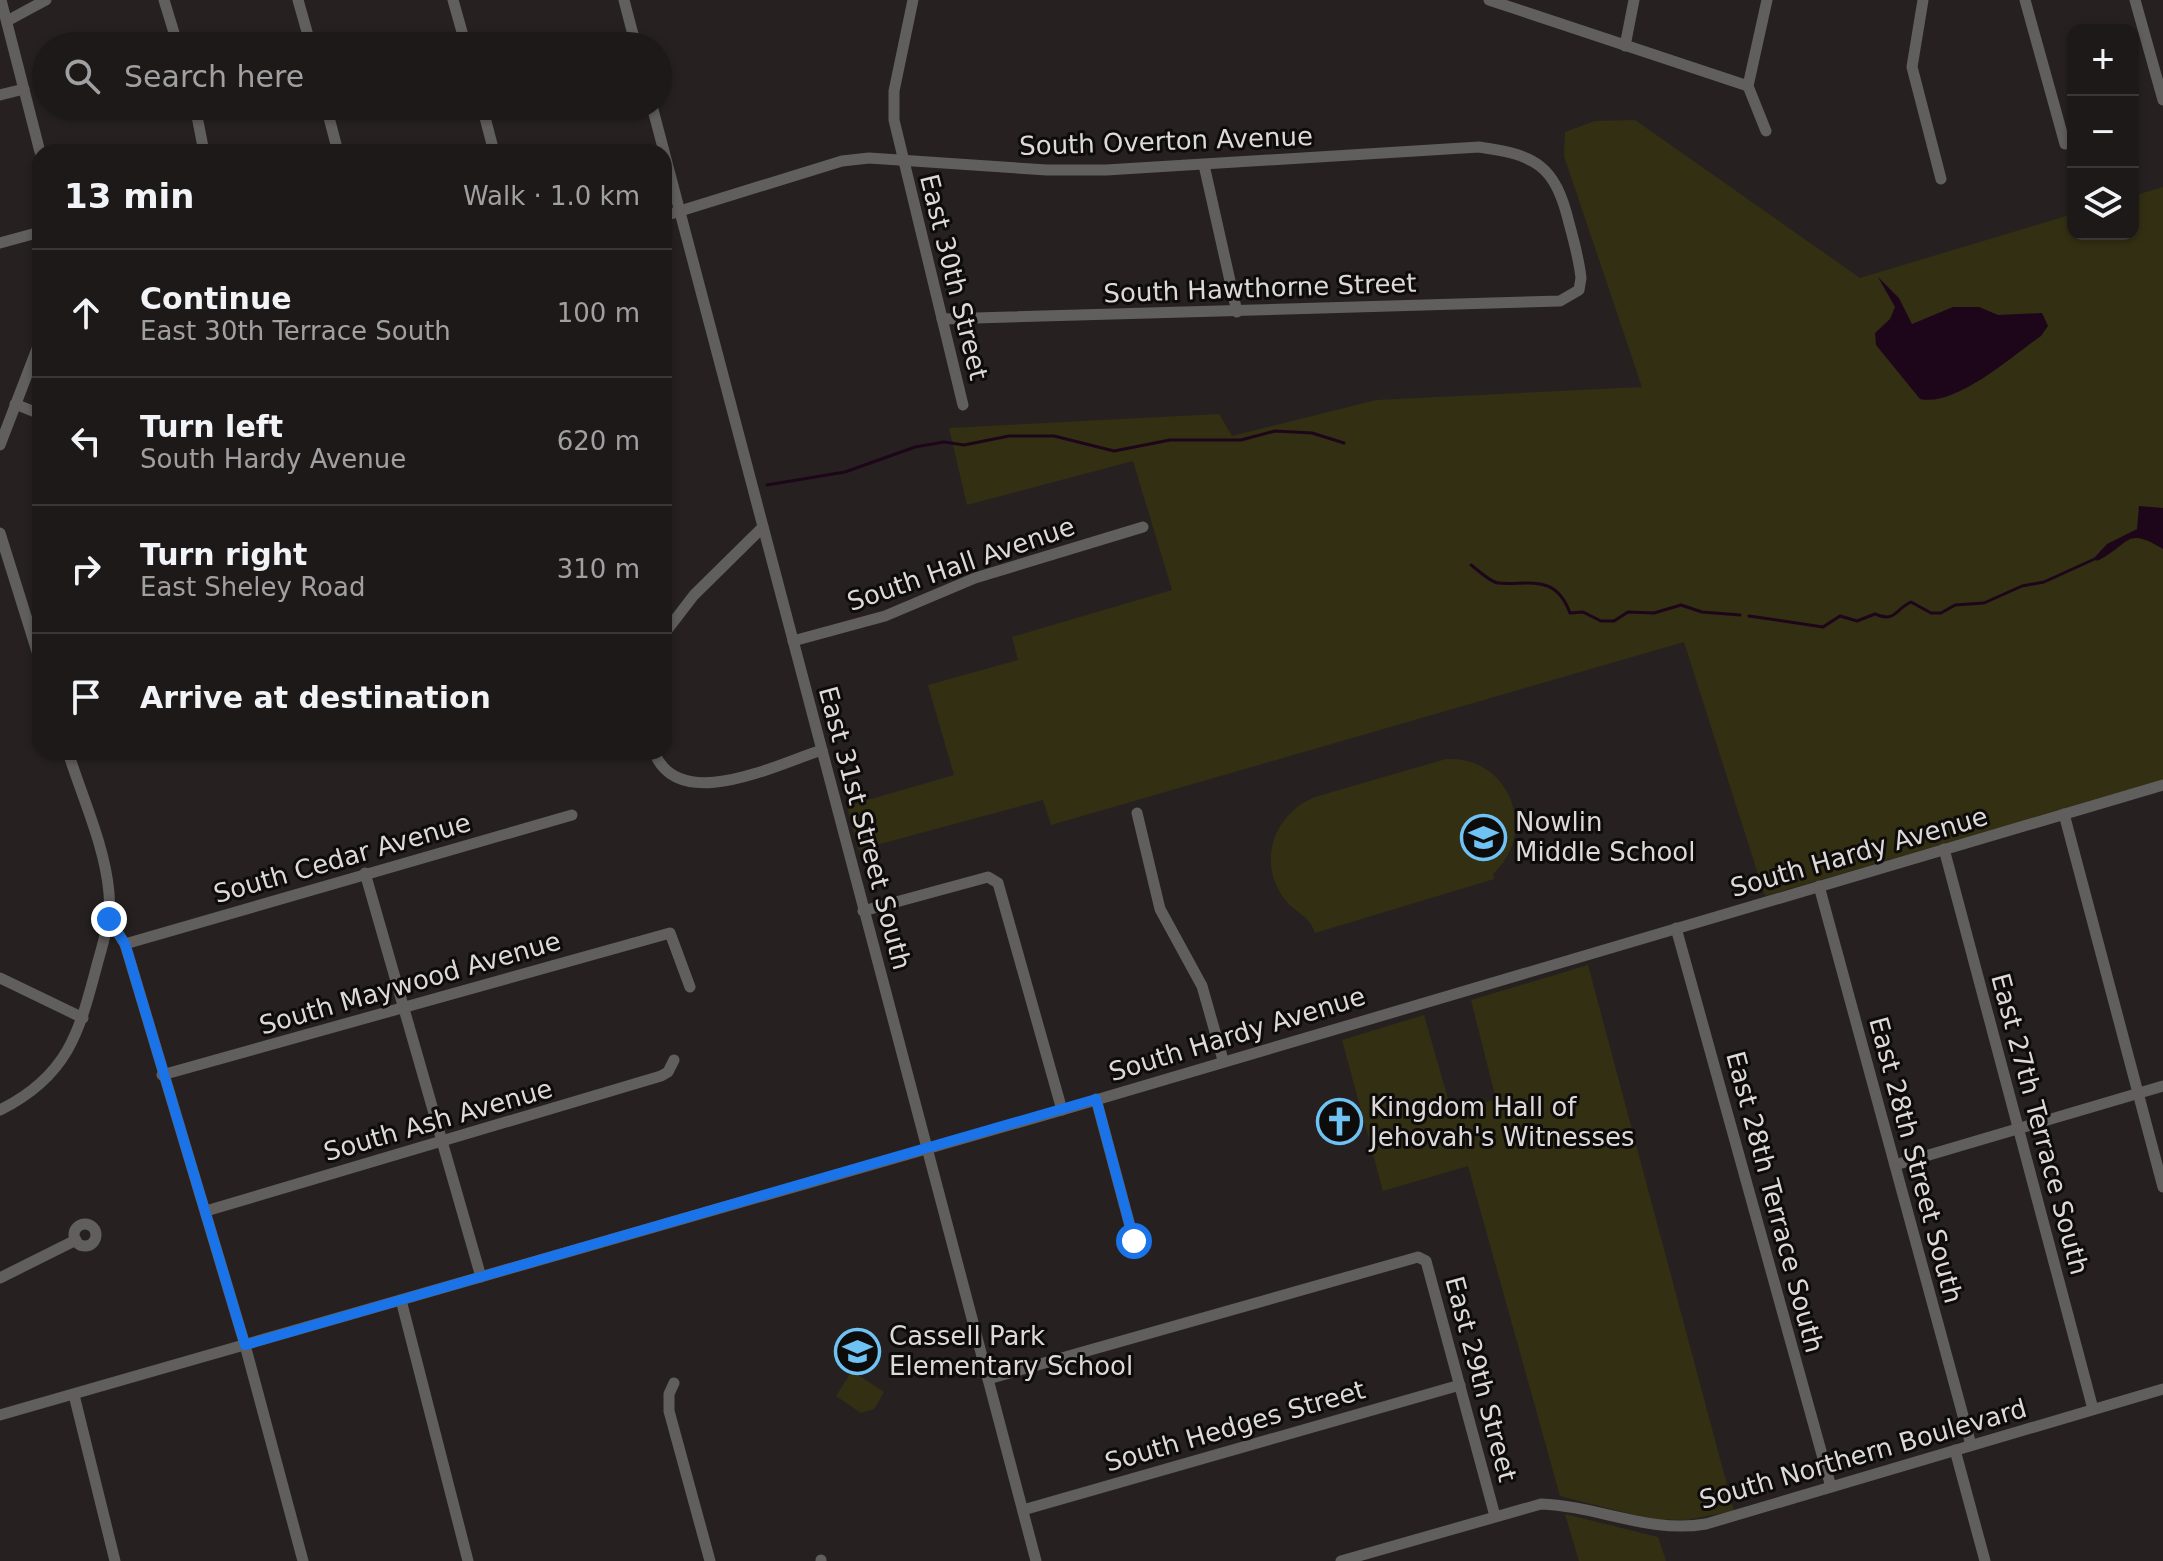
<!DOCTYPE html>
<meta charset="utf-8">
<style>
:root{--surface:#1c1918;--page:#252221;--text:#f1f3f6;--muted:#a0a0a2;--line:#3a3837}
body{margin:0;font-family:"DejaVu Sans",sans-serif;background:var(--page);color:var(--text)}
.controls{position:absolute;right:24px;top:24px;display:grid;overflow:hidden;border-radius:16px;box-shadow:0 2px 6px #0004}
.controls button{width:72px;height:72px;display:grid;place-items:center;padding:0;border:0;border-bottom:2px solid var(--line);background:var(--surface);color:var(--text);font:40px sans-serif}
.stop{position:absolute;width:24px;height:24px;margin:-18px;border:6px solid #1a73e8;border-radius:50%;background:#fff}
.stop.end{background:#1a73e8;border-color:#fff;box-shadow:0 2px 8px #0008}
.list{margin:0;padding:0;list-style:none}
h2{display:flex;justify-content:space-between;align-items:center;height:104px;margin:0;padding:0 32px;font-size:34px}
h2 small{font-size:26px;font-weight:400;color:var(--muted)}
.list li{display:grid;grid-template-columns:52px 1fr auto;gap:24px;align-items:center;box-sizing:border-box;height:128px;padding:0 32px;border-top:2px solid var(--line)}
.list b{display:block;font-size:30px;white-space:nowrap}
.list p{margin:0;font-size:26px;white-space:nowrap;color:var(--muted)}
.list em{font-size:26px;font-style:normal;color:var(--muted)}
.icon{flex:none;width:44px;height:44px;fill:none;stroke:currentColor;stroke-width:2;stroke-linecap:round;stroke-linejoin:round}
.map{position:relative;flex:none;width:2163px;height:1561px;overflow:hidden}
.search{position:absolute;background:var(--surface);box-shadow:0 2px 6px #0004;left:32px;top:32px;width:640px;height:88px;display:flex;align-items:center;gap:20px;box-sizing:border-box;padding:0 28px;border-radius:44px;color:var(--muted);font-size:30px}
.panel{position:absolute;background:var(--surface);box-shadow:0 2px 6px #0004;left:32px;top:144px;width:640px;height:616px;border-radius:24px}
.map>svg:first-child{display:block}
.green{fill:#332f13}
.water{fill:#1e061a}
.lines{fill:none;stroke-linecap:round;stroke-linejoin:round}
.stream{stroke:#1e061a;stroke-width:3}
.minor{stroke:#605f5d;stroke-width:11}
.route{stroke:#1a73e8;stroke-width:10}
.labels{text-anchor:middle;stroke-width:6;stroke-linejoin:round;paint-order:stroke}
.street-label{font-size:26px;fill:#ddd9d8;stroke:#0e0b0b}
.poi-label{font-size:26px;fill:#ddd9d8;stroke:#0e0b0b;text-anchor:start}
</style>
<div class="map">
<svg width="2163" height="1561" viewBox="0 0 2163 1561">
<rect width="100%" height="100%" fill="#262120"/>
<!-- green -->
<g class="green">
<polygon points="1635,120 1860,278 2073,214 2073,234 2133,234 2133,196 2163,187 2163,780 1765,896 1684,642 1051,825 1043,800 858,850 847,806 954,775 928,685 1018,660 1012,637 1172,590 1133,461 967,505 949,428 1219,414 1232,436 1376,400 1642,387 1564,156 1565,132 1595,121"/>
<path d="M1446 759C1510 756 1539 832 1493 874L1494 879 1315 933C1309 914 1294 913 1283 897 1257 860 1275 813 1315 797Z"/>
<polygon points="1588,965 1734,1511 1687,1520 1650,1519 1560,1496 1468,1166 1383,1191 1342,1040 1424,1015 1452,1113 1496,1099 1471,1000"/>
<polygon points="852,1371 884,1392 874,1409 861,1413 836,1396"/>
<polygon points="1565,1514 1658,1537 1666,1561 1579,1561"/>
</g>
<!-- water -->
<g class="water">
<path d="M1878 277 1899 298 1912 324 1953 307H1979L1998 315 2042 313 2048 326 2041 336C2012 356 1956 407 1920 399L1876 345 1875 333 1890 319 1895 307Z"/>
<path d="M2139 506 2163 508V549C2125 526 2132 543 2097 561L2095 557 2107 544 2137 529Z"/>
</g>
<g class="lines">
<!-- stream -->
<g class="stream">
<polyline points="767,485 845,472 915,447 944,442 964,445 1009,436 1054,436 1114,451 1170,440 1241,440 1275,431 1312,433 1344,443"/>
<path d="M1471 565C1478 570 1490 582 1498 583 1527 586 1555 572 1570 613L1583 612 1601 621H1614L1628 612 1654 613 1681 605 1702 612 1740 615"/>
<path d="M1749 616 1823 627 1840 616 1857 621 1875 614C1896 623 1895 609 1911 602L1931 613H1941L1955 605 1984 603 2022 586 2044 582 2099 557"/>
</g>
<!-- minor -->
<g class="minor">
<polyline points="1,0 40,152"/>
<polyline points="164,0 178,46"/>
<polyline points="298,0 311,46"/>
<polyline points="453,0 466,46"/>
<polyline points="624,0 636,46"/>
<polyline points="913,0 894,91 894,120 963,405"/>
<polyline points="1489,0 1748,86"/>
<polyline points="1923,0 1912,67 1941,179"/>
<polyline points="2025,0 2065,144"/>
<polyline points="2135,0 2163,100"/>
<polyline points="7,21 46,0"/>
<polyline points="1625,46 1634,0"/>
<polyline points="0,95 24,89"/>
<polyline points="195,106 204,152"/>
<polyline points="326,106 338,152"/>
<polyline points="482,106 494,152"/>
<polyline points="652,106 1036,1561"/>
<polyline points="1766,131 1748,86 1767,0"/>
<polyline points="1204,165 1237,312"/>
<path d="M664 216 842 161 869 158 1047 170H1106L1479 147C1536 155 1555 165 1569 223 1574 241 1579 259 1581 278L1579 290 1560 301 942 319"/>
<polyline points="0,243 40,232"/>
<polyline points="15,404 40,414"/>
<polyline points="0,445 40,341"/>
<polyline points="0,533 40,661"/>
<polyline points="664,634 694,595 763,527"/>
<polyline points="793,641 885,616 975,578 1143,527"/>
<path d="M654 752C679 815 777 764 822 750"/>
<polyline points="1137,813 1160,909 1202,986 1223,1060"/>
<polyline points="2064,814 2163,1187"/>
<polyline points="1944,849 2093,1409"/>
<polyline points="365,873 481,1277"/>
<polyline points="1819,886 1971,1445"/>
<polyline points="863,911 988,877 998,883 1062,1110"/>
<polyline points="109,919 125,944 245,1345 303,1561"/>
<polyline points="1676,928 1831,1487"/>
<polyline points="125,944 572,815"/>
<polyline points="0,978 83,1018"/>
<polyline points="162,1075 670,933 690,987"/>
<polyline points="1096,1099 1134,1241"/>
<path d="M0 1110C68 1076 79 1033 97 965 104 940 111 918 109 893 105 846 82 797 68 752"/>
<polyline points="1895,1165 2163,1086"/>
<polyline points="206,1211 661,1076 668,1072 674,1060"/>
<circle cx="85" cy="1235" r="11"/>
<polyline points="0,1278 76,1240"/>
<polyline points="401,1300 468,1561"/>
<polyline points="988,1379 1418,1257 1426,1261 1495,1516"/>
<polyline points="674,1383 669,1394 669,1411 710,1561"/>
<polyline points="74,1395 115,1561"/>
<polyline points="0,1415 1062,1110 2163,785"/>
<polyline points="1955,1450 1985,1561"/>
<polyline points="1023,1510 1460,1385"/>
<polyline points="821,1561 821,1560"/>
<path d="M1341 1561 1541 1504C1598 1506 1649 1534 1706 1524L2163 1389"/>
</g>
</g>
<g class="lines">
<!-- route -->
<polyline class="route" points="109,919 125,944 245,1345 1096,1099 1134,1241"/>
</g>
<!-- icons -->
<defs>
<symbol id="school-ring" viewBox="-11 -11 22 22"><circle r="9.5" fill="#0e0b0b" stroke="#6fc2f4" stroke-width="1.5"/><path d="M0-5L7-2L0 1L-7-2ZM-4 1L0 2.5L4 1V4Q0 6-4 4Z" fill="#6fc2f4"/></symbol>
<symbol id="church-ring" viewBox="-11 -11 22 22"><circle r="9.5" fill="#0e0b0b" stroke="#6fc2f4" stroke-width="1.5"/><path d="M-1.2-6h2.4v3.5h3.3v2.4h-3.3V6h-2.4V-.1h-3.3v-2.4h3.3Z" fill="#6fc2f4"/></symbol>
</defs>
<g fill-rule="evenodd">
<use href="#school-ring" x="1458" y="812" width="51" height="51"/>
<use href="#church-ring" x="1314" y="1096" width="51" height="51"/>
<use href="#school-ring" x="832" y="1326" width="51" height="51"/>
</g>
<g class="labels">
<!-- street labels -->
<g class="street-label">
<text transform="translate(1166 141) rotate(-2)" y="9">South Overton Avenue</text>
<text transform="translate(954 277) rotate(76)" y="9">East 30th Street</text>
<text transform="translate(1260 288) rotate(-2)" y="9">South Hawthorne Street</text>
<text transform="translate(961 564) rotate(-19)" y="9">South Hall Avenue</text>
<text transform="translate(865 828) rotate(75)" y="9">East 31st Street South</text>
<text transform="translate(1859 852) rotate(-16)" y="9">South Hardy Avenue</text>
<text transform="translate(342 858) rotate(-16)" y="9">South Cedar Avenue</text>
<text transform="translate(410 983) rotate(-16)" y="9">South Maywood Avenue</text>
<text transform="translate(1237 1034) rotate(-17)" y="9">South Hardy Avenue</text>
<text transform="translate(438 1120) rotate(-16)" y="9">South Ash Avenue</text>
<text transform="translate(2040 1124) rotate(75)" y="9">East 27th Terrace South</text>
<text transform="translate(1916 1160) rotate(75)" y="9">East 28th Street South</text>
<text transform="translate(1775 1202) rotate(75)" y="9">East 28th Terrace South</text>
<text transform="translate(1481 1379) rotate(75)" y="9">East 29th Street</text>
<text transform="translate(1235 1426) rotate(-16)" y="9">South Hedges Street</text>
<text transform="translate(1863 1454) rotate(-16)" y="9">South Northern Boulevard</text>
</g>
<!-- poi labels -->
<g class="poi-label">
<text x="1515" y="831">Nowlin<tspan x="1515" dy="30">Middle School</tspan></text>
<text x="1370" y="1116">Kingdom Hall of<tspan x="1370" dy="30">Jehovah's Witnesses</tspan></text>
<text x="889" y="1345">Cassell Park<tspan x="889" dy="30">Elementary School</tspan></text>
</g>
</g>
</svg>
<div class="controls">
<button>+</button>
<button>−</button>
<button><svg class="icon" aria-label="layers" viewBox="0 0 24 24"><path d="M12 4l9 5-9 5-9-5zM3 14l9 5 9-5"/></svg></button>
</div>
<div class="stop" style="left:1134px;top:1241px"></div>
<div class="stop end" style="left:109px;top:919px"></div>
<div class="search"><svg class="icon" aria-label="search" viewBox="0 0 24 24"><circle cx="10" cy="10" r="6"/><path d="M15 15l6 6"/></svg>Search here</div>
<section class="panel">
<h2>13 min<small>Walk · 1.0 km</small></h2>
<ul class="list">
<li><svg class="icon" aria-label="ahead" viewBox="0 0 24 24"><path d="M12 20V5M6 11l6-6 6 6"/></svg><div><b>Continue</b><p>East 30th Terrace South</p></div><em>100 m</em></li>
<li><svg class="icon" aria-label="left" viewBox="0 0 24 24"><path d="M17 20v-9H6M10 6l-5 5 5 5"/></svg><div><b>Turn left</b><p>South Hardy Avenue</p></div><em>620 m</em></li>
<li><svg class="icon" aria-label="right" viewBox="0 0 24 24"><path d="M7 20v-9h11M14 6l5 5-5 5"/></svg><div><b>Turn right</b><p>East Sheley Road</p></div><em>310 m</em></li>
<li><svg class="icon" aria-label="arrive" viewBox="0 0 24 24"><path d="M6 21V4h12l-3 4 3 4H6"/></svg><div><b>Arrive at destination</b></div></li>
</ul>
</section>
</div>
